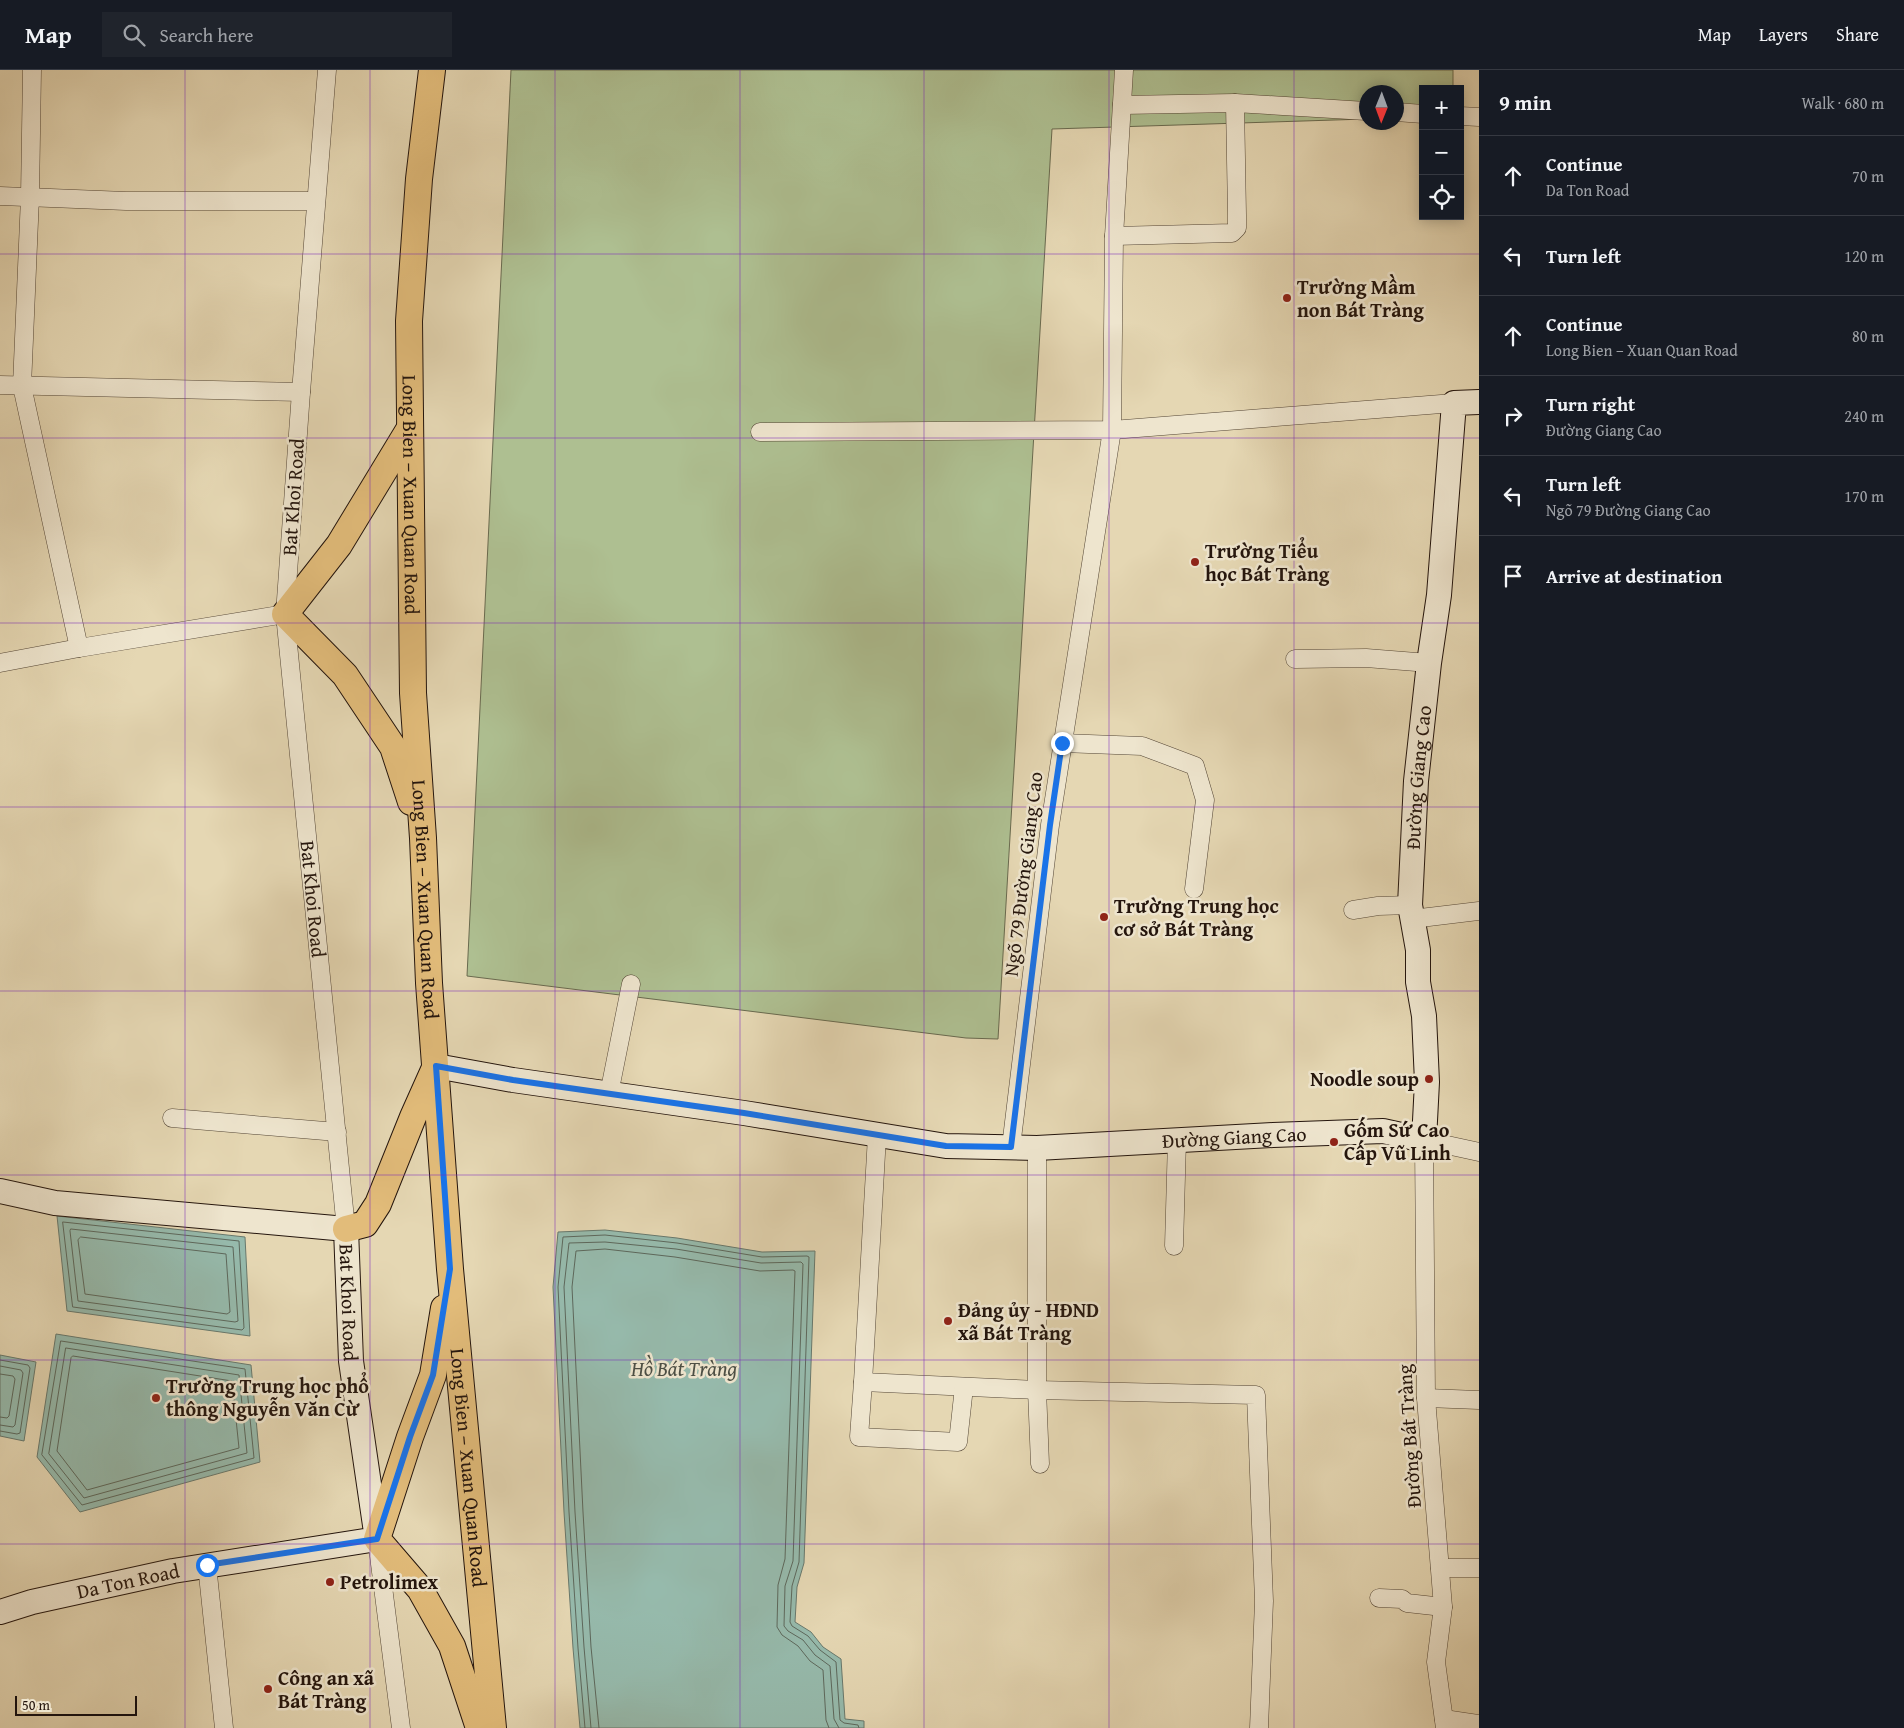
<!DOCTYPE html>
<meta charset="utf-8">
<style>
:root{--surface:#171b24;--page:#20242c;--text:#f1f3f6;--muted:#9ea1a6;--line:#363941}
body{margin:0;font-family:"Gentium Book Plus",serif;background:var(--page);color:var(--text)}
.controls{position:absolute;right:15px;top:15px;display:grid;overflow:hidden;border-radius:0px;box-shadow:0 2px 12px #0003}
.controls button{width:45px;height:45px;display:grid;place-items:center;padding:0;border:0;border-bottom:1px solid var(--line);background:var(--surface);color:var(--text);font:25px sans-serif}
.compass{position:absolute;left:1359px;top:15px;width:45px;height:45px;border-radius:50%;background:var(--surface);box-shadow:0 2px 12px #0003;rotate:181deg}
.scale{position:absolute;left:15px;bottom:12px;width:122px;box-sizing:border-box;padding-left:5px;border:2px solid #24150d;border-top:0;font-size:14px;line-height:18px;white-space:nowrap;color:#24150d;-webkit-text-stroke:4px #eee5ce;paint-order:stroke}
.stop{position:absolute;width:15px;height:15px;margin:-11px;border:4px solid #1a73e8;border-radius:50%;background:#fff}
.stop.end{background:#1a73e8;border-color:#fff;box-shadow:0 1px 5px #0008}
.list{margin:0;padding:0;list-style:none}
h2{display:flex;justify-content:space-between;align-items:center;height:65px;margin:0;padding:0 20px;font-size:21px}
h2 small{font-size:16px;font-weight:400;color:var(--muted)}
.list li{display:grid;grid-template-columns:32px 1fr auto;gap:15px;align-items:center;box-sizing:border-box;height:80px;padding:0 20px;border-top:1px solid var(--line)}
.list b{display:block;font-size:19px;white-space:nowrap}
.list p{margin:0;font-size:16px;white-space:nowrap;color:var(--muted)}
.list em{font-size:16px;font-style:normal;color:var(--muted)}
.icon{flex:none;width:28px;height:28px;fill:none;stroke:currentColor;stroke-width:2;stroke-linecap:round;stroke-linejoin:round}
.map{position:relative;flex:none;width:1479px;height:1658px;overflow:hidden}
header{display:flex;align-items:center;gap:30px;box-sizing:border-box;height:70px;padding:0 25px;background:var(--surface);border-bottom:1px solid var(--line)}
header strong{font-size:24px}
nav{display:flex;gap:28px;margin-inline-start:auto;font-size:18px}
.search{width:350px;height:45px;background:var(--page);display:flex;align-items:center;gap:12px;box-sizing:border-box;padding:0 18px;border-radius:0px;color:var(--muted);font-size:19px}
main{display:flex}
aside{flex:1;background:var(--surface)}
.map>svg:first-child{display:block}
.green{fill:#aebf91;stroke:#696a4f}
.water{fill:#96baac;stroke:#68786c}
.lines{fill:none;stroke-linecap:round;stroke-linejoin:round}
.shore{stroke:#5d685c;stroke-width:1}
.street-casing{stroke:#544636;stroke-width:19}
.secondary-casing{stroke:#24150d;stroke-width:26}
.primary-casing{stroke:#24150d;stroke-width:28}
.street{stroke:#eee5ce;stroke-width:18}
.secondary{stroke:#eee5ce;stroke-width:24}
.primary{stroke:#e2bc7a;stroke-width:26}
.route{stroke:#1a73e8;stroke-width:6}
.grid{fill:none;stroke:#7b2cbf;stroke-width:1;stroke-opacity:0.55}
.poi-dot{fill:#8f2418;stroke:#eee5ce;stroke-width:2}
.labels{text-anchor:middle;stroke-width:5;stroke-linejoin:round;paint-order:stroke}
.poi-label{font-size:20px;font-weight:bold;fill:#24150d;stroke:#eee5ce;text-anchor:start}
.street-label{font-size:20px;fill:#24150d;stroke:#eee5ce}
.water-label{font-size:21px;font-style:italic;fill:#4c4f45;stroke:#eee5ce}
</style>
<header>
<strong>Map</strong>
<div class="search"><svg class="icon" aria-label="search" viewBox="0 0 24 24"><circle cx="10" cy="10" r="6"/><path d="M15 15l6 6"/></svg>Search here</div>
<nav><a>Map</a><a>Layers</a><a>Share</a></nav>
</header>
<main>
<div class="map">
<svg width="1479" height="1658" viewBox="0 0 1479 1658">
<rect width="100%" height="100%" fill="#e5d7b3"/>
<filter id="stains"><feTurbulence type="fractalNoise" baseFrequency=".004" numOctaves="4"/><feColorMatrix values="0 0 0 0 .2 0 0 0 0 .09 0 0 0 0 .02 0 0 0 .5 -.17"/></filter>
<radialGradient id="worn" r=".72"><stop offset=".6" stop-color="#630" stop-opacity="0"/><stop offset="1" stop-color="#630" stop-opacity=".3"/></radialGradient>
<!-- green -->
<polygon class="green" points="511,0 1453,0 1453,19 1423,19 1423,47 1397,48 1396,22 1366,22 1366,49 1052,59 998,969 966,968 467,906"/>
<!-- water -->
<g class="water">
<polygon points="57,1146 245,1167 250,1266 67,1241"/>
<polygon points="605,1160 677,1168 762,1182 815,1181 804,1493 797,1517 795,1552 811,1562 823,1577 841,1589 845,1649 864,1651 864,1658 580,1658 573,1578 564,1442 553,1217 558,1162"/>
<polygon points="56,1264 251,1295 260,1392 80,1442 37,1387"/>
<polygon points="0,1285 36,1292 24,1371 0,1366"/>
</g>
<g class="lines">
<!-- shore -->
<g class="shore">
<polygon points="63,1152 239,1171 244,1258 242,1260 73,1237"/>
<polygon points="71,1159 233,1177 238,1251 235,1252 78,1231 70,1161"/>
<polygon points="81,1167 226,1184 230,1242 227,1244 85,1224 78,1170"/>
<polygon points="61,1271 245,1299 254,1388 82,1435 42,1385"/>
<polygon points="66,1278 239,1305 247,1383 84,1428 49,1384"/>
<polygon points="73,1286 232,1311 239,1378 87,1420 57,1381 71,1288"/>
<polyline points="0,1290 28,1295 30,1298 20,1363 17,1364 0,1361"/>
<polyline points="0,1296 21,1300 23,1303 15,1355 13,1357 0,1355"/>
<polyline points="0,1304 13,1306 15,1309 9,1346 7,1348 0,1347"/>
<polyline points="585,1658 578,1578 569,1442 558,1217 563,1167 605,1165 677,1173 762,1187 807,1186 809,1187 799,1492 792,1516 790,1552 792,1556 808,1566 820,1580 836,1592 840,1650 844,1653 858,1655 859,1658"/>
<polyline points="591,1658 584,1577 575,1442 564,1217 569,1173 605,1172 676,1179 761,1193 801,1192 803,1194 793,1491 785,1516 784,1556 788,1561 803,1570 815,1585 830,1596 834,1649 839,1658"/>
<polyline points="599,1658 591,1577 583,1442 572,1217 576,1181 605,1179 675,1187 760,1201 793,1200 795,1201 785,1489 778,1515 777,1557 782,1565 798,1576 810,1591 823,1600 826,1650 829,1658"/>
</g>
<defs>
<g id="street">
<polyline points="32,0 30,127 22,316 79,578"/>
<path id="s1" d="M327 0 301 322 285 544 346 1159"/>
<polyline points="1122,35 1235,33 1366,41"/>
<polyline points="1396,42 1423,44"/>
<polyline points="1460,46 1479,47"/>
<polyline points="0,126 126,131 316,131"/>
<polyline points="1114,166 1232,163 1237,158 1237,145 1235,33"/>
<polyline points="0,315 301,322"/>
<polyline points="760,362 1112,360 1454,333"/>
<polyline points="1295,589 1366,588 1429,593"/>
<polyline points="0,593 79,578 285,544"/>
<polyline points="1062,673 1142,676 1195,696 1205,730 1194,819"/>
<polyline points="1353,840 1378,836 1410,835"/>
<polyline points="1412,849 1479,841"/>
<polyline points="609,1024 631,914"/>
<polyline points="172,1048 337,1062"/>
<polyline points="877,1066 863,1312 1037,1320 1256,1325 1264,1531 1259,1658"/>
<polyline points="1011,1077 1050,755 1112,360 1114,166 1124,0"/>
<polyline points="1037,1078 1037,1320 1040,1394"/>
<polyline points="1174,1176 1177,1070"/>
<polyline points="863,1312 859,1367 958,1372 964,1317"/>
<polyline points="1426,1328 1479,1330"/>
<polyline points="377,1470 401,1658"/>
<polyline points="207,1495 224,1658"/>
<polyline points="1440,1498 1479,1498"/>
<polyline points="1379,1528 1402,1529 1407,1533 1443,1537"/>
<polyline points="1444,1649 1479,1654"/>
<polyline points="1445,1658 1436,1592 1443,1537 1426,1328 1424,1070 1479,1082"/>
</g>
<g id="secondary">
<path id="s2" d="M436 996 513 1010 744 1043 946 1076 1037 1078 1273 1065 1383 1061 1424 1070 1427 1012 1424 946 1418 912V880L1410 835 1416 711 1429 593 1439 525 1454 333 1479 332"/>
<path id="s3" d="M0 1121 55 1133 346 1159 351 1291 377 1469 173 1501 32 1532 0 1542"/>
</g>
<g id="primary">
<path id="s4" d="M432 0 419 109 409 251 413 623 423 768 429 913 450 1199 493 1658"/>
<polyline points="410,358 339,475 285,544 345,605 393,677 411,732"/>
<polyline points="346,1159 365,1154 378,1134 413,1047 434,1000"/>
<polyline points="444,1238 433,1305 410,1367 377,1469 420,1519 452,1576 479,1658"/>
</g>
</defs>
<!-- street casing -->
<use href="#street" class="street-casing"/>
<!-- secondary casing -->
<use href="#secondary" class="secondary-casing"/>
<!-- primary casing -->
<use href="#primary" class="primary-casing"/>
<!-- street -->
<use href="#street" class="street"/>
<!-- secondary -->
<use href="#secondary" class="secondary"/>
<!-- primary -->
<use href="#primary" class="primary"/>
</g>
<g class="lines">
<!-- route -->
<polyline class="route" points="207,1495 377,1469 410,1367 433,1305 450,1199 436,996 513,1010 744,1043 946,1076 1011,1077 1050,755 1062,673"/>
</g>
<!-- grid -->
<path class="grid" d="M185 0V1658M370 0V1658M555 0V1658M740 0V1658M924 0V1658M1109 0V1658M1294 0V1658M0 184H1479M0 368H1479M0 553H1479M0 737H1479M0 921H1479M0 1105H1479M0 1290H1479M0 1474H1479"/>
<!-- markers -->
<g class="poi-dot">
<circle cx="1287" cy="228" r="5"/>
<circle cx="1195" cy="492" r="5"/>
<circle cx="1104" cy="847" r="5"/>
<circle cx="1429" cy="1009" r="5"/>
<circle cx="1334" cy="1072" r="5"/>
<circle cx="948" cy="1251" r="5"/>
<circle cx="156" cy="1328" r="5"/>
<circle cx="330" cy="1512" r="5"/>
<circle cx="268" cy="1619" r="5"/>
</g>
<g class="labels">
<!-- poi labels -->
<g class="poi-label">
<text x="1297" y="224">Trường Mầm<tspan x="1297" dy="23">non Bát Tràng</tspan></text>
<text x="1205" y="488">Trường Tiểu<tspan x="1205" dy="23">học Bát Tràng</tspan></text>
<text x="1114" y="843">Trường Trung học<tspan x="1114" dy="23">cơ sở Bát Tràng</tspan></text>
<text x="1419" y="1016" text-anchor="end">Noodle soup</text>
<text x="1344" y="1067">Gốm Sứ Cao<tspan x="1344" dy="23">Cấp Vũ Linh</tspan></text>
<text x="958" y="1247">Đảng ủy - HĐND<tspan x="958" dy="23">xã Bát Tràng</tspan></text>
<text x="166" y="1323">Trường Trung học phổ<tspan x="166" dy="23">thông Nguyễn Văn Cừ</tspan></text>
<text x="340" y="1519">Petrolimex</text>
<text x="278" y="1615">Công an xã<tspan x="278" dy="23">Bát Tràng</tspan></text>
</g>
<!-- street labels -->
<g class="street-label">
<text dy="7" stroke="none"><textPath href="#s4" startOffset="426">Long Bien – Xuan Quan Road</textPath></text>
<text transform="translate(293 427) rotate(-86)" y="7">Bat Khoi Road</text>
<text dy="7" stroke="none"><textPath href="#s2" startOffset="1360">Đường Giang Cao</textPath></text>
<text transform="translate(1023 804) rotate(-83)" y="7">Ngõ 79 Đường Giang Cao</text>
<text dy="7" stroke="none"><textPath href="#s1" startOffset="832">Bat Khoi Road</textPath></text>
<text dy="7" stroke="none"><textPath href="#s4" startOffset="831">Long Bien – Xuan Quan Road</textPath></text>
<text dy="7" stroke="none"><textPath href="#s2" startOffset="805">Đường Giang Cao</textPath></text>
<text dy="7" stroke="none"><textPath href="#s3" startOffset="422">Bat Khoi Road</textPath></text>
<text transform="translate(1409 1366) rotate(-94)" y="7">Đường Bát Tràng</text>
<text dy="7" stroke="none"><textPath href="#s4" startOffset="1401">Long Bien – Xuan Quan Road</textPath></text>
<text transform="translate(128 1511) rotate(-12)" y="7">Da Ton Road</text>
</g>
<!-- water labels -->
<g class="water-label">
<text x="684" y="1306">Hồ Bát Tràng</text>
</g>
</g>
<rect width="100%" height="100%" filter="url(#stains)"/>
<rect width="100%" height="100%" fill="url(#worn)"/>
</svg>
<div class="controls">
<button>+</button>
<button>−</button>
<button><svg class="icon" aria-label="locate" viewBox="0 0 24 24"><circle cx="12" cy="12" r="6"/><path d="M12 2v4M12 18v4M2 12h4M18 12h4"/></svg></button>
</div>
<svg class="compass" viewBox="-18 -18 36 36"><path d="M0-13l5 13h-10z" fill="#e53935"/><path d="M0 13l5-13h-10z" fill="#9ea1a6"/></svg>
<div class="scale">50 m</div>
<div class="stop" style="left:207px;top:1495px"></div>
<div class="stop end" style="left:1062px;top:673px"></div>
</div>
<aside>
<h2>9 min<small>Walk · 680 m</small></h2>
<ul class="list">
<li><svg class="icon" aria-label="ahead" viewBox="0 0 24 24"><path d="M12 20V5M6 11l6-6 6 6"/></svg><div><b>Continue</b><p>Da Ton Road</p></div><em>70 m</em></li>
<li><svg class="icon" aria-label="left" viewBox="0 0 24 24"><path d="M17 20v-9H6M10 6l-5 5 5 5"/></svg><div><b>Turn left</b></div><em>120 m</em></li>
<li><svg class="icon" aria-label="ahead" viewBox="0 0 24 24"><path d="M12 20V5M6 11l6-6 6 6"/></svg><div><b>Continue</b><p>Long Bien – Xuan Quan Road</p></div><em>80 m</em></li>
<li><svg class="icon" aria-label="right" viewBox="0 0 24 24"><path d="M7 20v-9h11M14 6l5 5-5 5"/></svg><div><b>Turn right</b><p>Đường Giang Cao</p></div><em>240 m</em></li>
<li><svg class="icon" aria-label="left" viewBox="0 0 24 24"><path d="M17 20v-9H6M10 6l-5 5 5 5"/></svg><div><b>Turn left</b><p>Ngõ 79 Đường Giang Cao</p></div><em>170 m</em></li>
<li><svg class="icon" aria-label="arrive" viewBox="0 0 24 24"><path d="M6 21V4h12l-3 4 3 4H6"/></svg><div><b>Arrive at destination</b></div></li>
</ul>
</aside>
</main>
